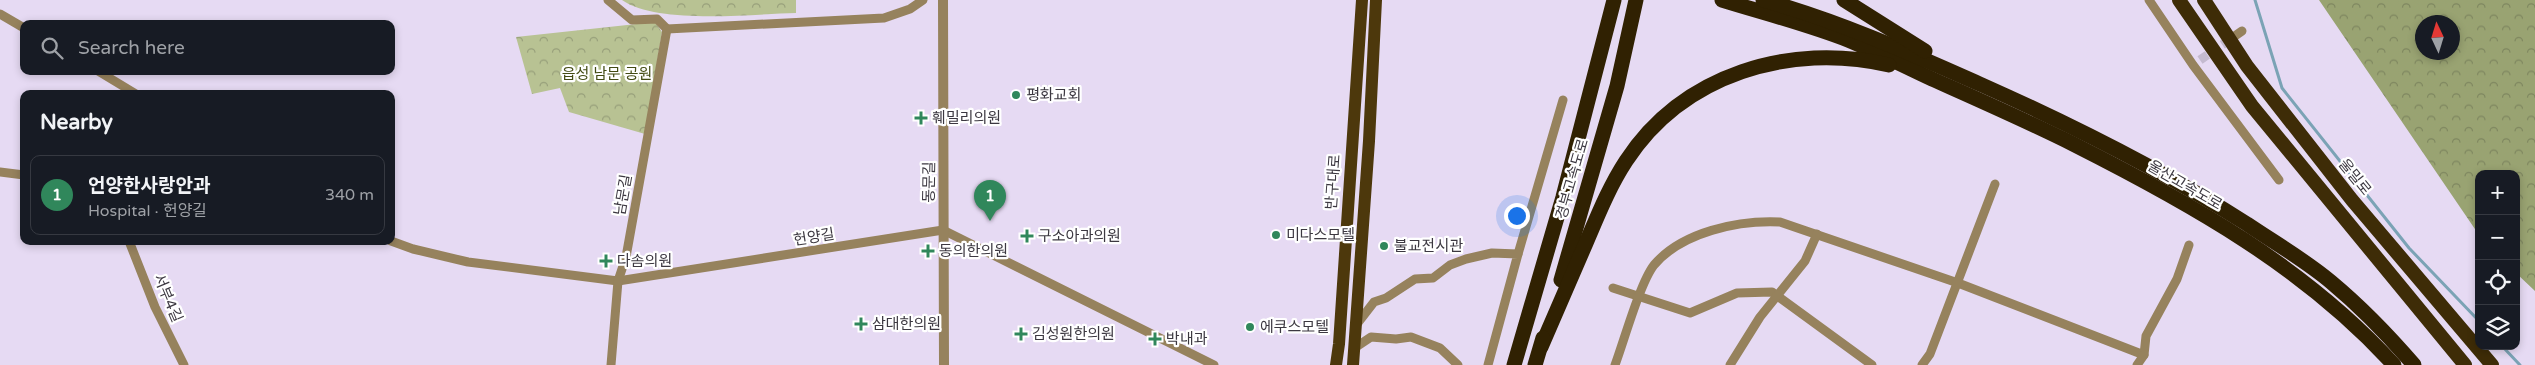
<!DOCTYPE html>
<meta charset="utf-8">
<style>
:root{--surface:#171b24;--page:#242831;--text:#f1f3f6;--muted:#9ea1a6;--line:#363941;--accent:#30875b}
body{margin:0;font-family:"Varela Round","Noto Sans KR",sans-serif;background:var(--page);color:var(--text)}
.controls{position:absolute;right:15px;bottom:15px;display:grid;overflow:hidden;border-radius:10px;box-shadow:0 2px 8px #0003}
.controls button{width:45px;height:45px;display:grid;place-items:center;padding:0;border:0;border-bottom:1px solid var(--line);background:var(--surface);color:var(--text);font:25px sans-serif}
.compass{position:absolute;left:2415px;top:15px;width:45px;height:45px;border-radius:50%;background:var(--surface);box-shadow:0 2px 8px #0003;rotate:356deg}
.you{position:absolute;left:1516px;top:215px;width:18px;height:18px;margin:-12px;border:4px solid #fff;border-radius:50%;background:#1a73e8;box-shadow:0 0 0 8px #1a73e833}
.badge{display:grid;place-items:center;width:32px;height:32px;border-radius:50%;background:var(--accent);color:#fff;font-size:16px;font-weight:700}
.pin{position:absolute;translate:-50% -41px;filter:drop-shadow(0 1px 2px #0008)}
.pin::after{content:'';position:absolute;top:26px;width:18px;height:15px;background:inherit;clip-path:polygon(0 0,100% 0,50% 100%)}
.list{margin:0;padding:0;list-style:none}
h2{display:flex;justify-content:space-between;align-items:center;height:65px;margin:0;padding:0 20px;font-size:21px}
h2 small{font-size:16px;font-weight:400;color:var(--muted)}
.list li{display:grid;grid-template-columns:32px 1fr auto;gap:15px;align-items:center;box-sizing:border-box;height:80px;margin:0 10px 10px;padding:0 10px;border:1px solid var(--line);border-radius:10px}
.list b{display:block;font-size:19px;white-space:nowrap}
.list p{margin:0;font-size:16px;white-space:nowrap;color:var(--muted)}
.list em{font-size:16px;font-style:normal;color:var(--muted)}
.icon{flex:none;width:28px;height:28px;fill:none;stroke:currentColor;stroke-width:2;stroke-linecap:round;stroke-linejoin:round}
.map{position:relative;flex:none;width:2535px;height:365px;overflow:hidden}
.search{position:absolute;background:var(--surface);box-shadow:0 2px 8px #0003;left:20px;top:20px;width:375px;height:55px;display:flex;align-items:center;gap:12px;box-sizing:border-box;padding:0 18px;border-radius:10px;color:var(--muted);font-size:19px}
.panel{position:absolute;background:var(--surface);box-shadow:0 2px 8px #0003;left:20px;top:90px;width:375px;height:155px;border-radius:10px}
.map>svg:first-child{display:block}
.forest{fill:url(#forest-crowns);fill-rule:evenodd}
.park{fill:url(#park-crowns)}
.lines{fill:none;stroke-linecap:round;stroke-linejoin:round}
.stream{stroke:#7ba3b5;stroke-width:3}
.minor-tunnel{stroke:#c4bacf;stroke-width:9;stroke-dasharray:9 4.5;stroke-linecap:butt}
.minor{stroke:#96825d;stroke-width:9}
.tertiary{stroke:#96825d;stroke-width:10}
.primary{stroke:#4d380c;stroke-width:12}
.trunk{stroke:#3e2c07;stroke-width:14}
.motorway{stroke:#302102;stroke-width:15}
.poi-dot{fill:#30875b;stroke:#fff;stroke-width:2}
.labels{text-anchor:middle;stroke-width:4.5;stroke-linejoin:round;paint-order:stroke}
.park-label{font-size:15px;fill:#434b13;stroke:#fff}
.poi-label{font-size:15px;fill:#3c3841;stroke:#fff;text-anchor:start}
.street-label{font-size:15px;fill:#3c3841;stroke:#fff}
</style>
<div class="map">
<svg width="2535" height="365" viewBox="0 0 2535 365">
<defs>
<pattern id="forest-crowns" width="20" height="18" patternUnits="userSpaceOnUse" patternTransform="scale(1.25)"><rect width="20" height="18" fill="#99a372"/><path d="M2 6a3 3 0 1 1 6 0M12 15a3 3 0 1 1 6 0" fill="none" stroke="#7e865f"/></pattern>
<pattern id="park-crowns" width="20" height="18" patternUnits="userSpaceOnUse" patternTransform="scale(1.25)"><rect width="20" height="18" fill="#b8c293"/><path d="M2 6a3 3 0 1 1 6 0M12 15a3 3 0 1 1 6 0" fill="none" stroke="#979f7a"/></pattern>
</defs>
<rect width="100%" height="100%" fill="#e6daf3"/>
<!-- forest -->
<path class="forest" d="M2319 0H2535V291L2516 273V174H2479V235ZM2422 22H2452V52H2422Z"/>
<!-- park -->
<g class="park">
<path d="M622 0H796V13C752 14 657 25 622 0Z"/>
<polygon points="655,22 662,32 645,134 569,112 560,88 532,94 516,37"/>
</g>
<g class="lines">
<!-- stream -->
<g class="stream">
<polyline points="2255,0 2282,88 2409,248 2479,321"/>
<polyline points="2502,346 2520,365"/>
</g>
<!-- minor-tunnel -->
<polyline class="minor-tunnel" points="2200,60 2232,38"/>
<!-- minor -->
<g class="minor">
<polyline points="608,0 632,20 657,19 667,29"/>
<polyline points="2149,0 2193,65 2279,180"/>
<polyline points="0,14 24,28"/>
<polyline points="667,29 884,18 910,9 923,0"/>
<polyline points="2232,38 2242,31"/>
<polyline points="98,71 136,94"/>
<polyline points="0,172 24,175"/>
<polyline points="129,241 155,307 184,365"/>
<polyline points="391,241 413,249 468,262 618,281 943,230 1214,365"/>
<polyline points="1518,254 1563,100"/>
<polyline points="1613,288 1690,313 1737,293 1772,292 1872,365"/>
<polyline points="1357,324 1374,302 1386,298 1415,279 1433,278 1450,265 1466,259 1492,253 1518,254 1488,365"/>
<polyline points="1356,347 1371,337 1396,339 1411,337 1440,348 1458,365"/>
<polyline points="611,365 618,281 626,257 667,29"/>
<path d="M1615 365C1624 341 1640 283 1654 265 1682 232 1738 220 1780 222L1958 283 2144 355 2146 336 2177 279 2189 245"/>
<polyline points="1730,365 1760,317 1805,261 1817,234"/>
<polyline points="1922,365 1930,354 1995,184"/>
<polyline points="2137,365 2144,355"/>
</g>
<!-- tertiary -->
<polyline class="tertiary" points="943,0 944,365"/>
<!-- primary -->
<g class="primary">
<polyline points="1336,365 1339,344 1362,0"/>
<polyline points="1353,365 1369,141 1376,0"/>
</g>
<!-- trunk -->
<g class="trunk">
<polyline points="2179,0 2252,106 2465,365"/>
<polyline points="2204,0 2247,66 2352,200 2492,365"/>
</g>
<!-- motorway -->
<g class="motorway">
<path d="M1722 0C1764 13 1807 24 1848 40 1877 52 1904 66 1932 79 1979 100 2027 121 2073 144 2190 203 2305 267 2394 365"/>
<path d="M1763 0C1839 21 1910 53 1982 85 2074 126 2162 170 2247 224 2275 243 2305 260 2331 282 2361 307 2389 336 2414 365"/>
<polyline points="1844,0 1925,51"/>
<polyline points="1561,280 1617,86 1636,0"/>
<path d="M1541 347C1556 313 1571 278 1586 243 1598 215 1609 187 1626 161 1683 74 1790 42 1889 65"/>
<polyline points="1514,365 1563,197 1614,0"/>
<polyline points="1535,365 1543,338"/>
</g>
</g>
<!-- markers -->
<g class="poi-dot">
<circle cx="1016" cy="95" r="5"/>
<path d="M918.5 110.5h5v5h5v5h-5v5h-5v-5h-5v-5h5z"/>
<circle cx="1276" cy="235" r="5"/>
<path d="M1024.5 228.5h5v5h5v5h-5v5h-5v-5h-5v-5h5z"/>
<circle cx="1384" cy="246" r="5"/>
<path d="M925.5 243.5h5v5h5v5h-5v5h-5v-5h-5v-5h5z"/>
<path d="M603.5 253.5h5v5h5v5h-5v5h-5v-5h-5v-5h5z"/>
<path d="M858.5 316.5h5v5h5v5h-5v5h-5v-5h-5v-5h5z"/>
<circle cx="1250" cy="327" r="5"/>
<path d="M1018.5 326.5h5v5h5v5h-5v5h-5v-5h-5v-5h5z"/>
<path d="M1152.5 331.5h5v5h5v5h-5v5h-5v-5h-5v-5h5z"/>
</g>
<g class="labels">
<!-- park labels -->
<g class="park-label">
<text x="607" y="79">읍성 남문 공원</text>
</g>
<!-- poi labels -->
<g class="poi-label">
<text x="1026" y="100">평화교회</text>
<text x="932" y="123">훼밀리의원</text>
<text x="1286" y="240">미다스모텔</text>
<text x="1038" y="241">구소아과의원</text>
<text x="1394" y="251">불교전시관</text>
<text x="939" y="256">동의한의원</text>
<text x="617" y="266">다솜의원</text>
<text x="872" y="329">삼대한의원</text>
<text x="1260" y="332">에쿠스모텔</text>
<text x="1032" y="339">김성원한의원</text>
<text x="1166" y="344">박내과</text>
</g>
<!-- street labels -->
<g class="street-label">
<text transform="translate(2355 177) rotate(51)" y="5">울밀로</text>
<text transform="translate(1572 179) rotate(-74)" y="5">경부고속도로</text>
<text transform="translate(929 182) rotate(-89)" y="5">동문길</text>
<text transform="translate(1333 182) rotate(-86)" y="5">반구대로</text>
<text transform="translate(2185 185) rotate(30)" y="5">울산고속도로</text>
<text transform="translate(623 195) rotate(-80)" y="5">남문길</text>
<text transform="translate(814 237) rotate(-9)" y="5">헌양길</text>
<text transform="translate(168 298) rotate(67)" y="5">서부4길</text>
</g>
</g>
</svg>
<div class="controls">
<button>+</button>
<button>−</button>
<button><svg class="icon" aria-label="locate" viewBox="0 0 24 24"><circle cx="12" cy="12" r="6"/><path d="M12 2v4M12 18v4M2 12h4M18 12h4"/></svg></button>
<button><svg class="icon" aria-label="layers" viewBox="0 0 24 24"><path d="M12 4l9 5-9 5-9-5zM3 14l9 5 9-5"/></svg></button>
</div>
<svg class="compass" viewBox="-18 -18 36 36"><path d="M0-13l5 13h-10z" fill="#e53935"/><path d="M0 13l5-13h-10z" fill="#9ea1a6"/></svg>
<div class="you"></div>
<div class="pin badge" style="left:990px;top:221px">1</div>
<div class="search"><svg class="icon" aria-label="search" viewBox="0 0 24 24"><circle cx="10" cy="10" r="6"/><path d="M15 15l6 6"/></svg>Search here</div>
<section class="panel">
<h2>Nearby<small></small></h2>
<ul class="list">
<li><span class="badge">1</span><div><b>언양한사랑안과</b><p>Hospital · 헌양길</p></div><em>340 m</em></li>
</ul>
</section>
</div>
